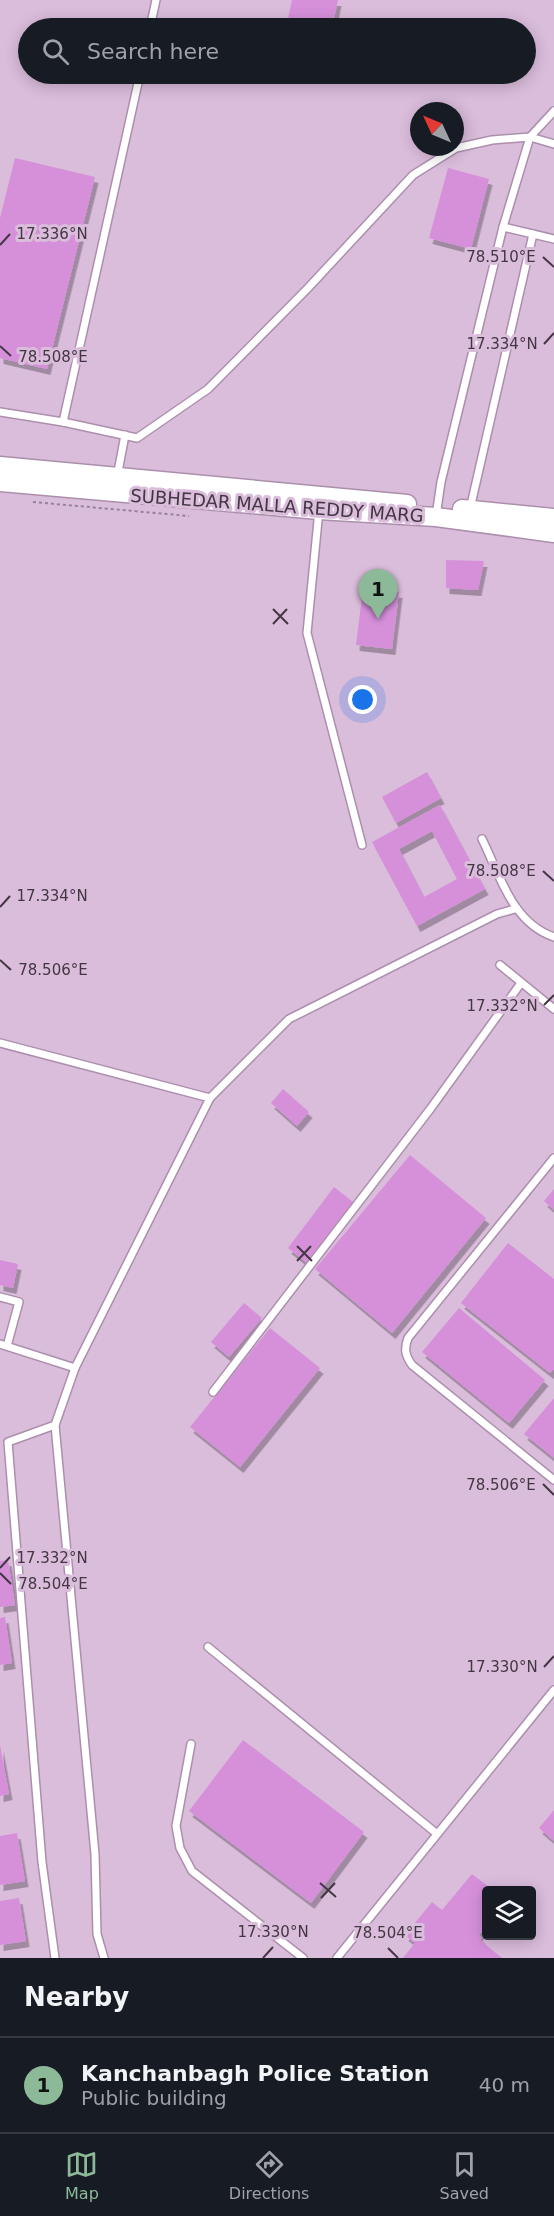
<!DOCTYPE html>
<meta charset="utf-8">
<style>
:root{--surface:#171b24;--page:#242831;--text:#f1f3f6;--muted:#9ea1a6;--line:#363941;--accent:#8cb997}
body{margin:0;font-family:"DejaVu Sans",sans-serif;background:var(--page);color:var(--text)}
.controls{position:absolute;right:18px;bottom:18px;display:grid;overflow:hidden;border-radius:6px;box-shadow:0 3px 15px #0003}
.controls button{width:54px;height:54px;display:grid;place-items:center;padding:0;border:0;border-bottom:2px solid var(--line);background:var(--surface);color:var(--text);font:30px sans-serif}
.compass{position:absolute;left:410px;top:102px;width:54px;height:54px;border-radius:50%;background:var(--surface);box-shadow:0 3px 15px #0003;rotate:314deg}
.you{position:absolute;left:363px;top:700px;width:21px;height:21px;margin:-15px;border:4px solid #fff;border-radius:50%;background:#1a73e8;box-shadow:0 0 0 9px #1a73e833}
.badge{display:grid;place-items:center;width:39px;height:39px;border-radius:50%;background:var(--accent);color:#111;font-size:20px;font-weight:700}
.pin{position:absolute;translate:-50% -50px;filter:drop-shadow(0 2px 3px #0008)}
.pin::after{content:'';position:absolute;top:32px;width:21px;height:18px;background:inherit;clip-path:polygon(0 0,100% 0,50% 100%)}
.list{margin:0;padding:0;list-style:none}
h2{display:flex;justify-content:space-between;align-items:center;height:78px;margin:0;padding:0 24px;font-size:26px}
h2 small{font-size:20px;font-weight:400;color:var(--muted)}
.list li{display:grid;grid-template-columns:39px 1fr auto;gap:18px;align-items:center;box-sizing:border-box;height:96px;padding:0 24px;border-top:2px solid var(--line)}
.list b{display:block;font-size:22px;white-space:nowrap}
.list p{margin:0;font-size:20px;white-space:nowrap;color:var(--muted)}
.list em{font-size:20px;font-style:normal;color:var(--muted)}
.icon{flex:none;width:33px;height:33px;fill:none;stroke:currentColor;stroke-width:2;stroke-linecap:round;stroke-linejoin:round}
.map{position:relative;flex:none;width:554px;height:1958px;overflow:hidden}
.search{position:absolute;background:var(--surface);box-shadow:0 3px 15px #0003;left:18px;right:18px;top:18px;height:66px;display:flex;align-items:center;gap:15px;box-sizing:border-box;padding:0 21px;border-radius:33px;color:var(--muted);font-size:22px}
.sheet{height:174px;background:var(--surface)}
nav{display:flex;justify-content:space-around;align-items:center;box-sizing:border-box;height:84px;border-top:2px solid var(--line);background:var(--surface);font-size:16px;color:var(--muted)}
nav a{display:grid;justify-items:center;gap:3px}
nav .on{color:var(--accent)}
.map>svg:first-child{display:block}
.building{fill:#d690da;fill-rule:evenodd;filter:url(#shadow)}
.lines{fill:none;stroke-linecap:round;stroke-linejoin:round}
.lane-casing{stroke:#ac8fad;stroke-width:10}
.secondary-casing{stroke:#ac8fad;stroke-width:21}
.path{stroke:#988198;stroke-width:2;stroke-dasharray:3 3;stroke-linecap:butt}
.lane{stroke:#fff;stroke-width:7}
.secondary{stroke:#fff;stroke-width:18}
.ticks{fill:none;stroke:#443744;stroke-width:2}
.labels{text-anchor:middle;stroke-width:6;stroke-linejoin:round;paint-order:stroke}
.street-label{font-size:18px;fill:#443744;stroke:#dabcdb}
.ticks-label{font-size:15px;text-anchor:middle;fill:#443744;stroke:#dabcdb;stroke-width:6;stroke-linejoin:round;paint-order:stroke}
</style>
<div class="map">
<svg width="554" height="1958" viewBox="0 0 554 1958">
<defs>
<filter id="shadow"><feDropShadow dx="3.5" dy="6" stdDeviation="0" flood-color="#0004"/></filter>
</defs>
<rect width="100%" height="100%" fill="#dabcdb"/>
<!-- building -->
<g class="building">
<polygon points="292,0 338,0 332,28 286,28"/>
<polygon points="15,158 95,177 47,369 0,358 0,218"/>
<polygon points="448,168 489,179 471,249 429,238"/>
<polygon points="446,560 484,561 478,590 446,588"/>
<polygon points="363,588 399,592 392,649 356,645"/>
<polygon points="427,772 441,798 396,823 382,797"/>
<path d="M440 805 485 889 417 926 372 842ZM432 831 457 879 424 897 399 849Z"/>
<polygon points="283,1089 309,1112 297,1126 271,1103"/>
<polygon points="410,1155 486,1218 392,1333 315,1269"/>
<polygon points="334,1187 353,1202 307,1263 288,1248"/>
<polygon points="554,1189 554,1210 544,1201"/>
<polygon points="508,1243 554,1279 554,1369 550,1373 461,1303"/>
<polygon points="0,1260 18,1264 13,1288 0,1285"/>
<polygon points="244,1303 262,1318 229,1357 211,1342"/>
<polygon points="459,1308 545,1380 509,1423 422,1352"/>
<polygon points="270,1328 320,1368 240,1467 190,1427"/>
<polygon points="554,1398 554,1458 524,1434"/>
<polygon points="8,1560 15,1605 0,1607 0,1561"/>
<polygon points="5,1617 12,1663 0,1665 0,1618"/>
<polygon points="243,1740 364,1832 311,1903 189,1811"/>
<polygon points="0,1745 9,1794 0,1796"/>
<polygon points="554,1810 554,1841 539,1828"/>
<polygon points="17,1833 25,1881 0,1885 0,1836"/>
<polygon points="472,1874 493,1890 486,1890 486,1927 479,1935 482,1938 480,1940 502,1958 403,1958 415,1943 405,1935 432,1902 442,1910"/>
<polygon points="19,1898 26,1941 0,1945 0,1901"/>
</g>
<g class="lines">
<defs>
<g id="lane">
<polyline points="150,28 156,0"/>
<polyline points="554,111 530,137 554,144"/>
<polyline points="503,227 554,239"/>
<polyline points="0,412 63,422 137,438 208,389 308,288 413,175 456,148 492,140 530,137 503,227 441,482 436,516"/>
<polyline points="63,422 140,74"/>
<polyline points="117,477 125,435"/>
<polyline points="470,509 533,234"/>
<polyline points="319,510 307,633 362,845"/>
<path d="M482 839C500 875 512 923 554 937"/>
<polyline points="500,965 554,1009"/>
<polyline points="0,1043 210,1098 75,1368 55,1425 8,1442 42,1862 55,1958"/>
<polyline points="210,1098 289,1019 497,914 515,909"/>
<path d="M554 1158 408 1338C404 1349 405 1355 412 1365L554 1480"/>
<polyline points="0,1297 19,1302 7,1346"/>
<polyline points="0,1344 75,1368"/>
<polyline points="213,1392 431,1108 521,983"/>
<polyline points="55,1425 95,1854 97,1934 104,1958"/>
<polyline points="208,1647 436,1833"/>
<polyline points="191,1744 176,1826 180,1848 192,1871 303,1958"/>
<polyline points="337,1958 554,1690"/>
</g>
<g id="secondary">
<polyline points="0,466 407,504"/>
<polyline points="0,482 319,510 436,517 554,533"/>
<polyline points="462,509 554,518"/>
</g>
</defs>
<!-- lane casing -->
<use href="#lane" class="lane-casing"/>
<!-- secondary casing -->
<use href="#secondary" class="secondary-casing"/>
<!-- path -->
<polyline class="path" points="33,502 189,516"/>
<!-- lane -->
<use href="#lane" class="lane"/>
<!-- secondary -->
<use href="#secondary" class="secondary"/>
</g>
<!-- ticks -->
<path class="ticks" d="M0 245 10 234M543 257 554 267M544 344 554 333M0 346 11 356M273 609 288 624M273 624 287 609M543 871 554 881M0 907 10 896M0 960 11 970M544 1005 554 995M297 1246 312 1261M297 1261 311 1246M543 1484 554 1495M0 1568 10 1557M0 1573 11 1584M544 1667 554 1656M320 1883 336 1897M321 1898 335 1883M388 1948 398 1958M263 1958 273 1947"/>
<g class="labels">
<!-- street labels -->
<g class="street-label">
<text transform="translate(277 506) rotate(4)" y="6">SUBHEDAR MALLA REDDY MARG</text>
</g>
</g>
<g class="ticks-label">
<text x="52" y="239">17.336°N</text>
<text x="501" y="262">78.510°E</text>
<text x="502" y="349">17.334°N</text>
<text x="53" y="362">78.508°E</text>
<text x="501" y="876">78.508°E</text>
<text x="52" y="901">17.334°N</text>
<text x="53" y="975">78.506°E</text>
<text x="502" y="1011">17.332°N</text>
<text x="501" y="1490">78.506°E</text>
<text x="52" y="1563">17.332°N</text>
<text x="53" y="1589">78.504°E</text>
<text x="502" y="1672">17.330°N</text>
<text x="273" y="1937">17.330°N</text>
<text x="388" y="1938">78.504°E</text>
</g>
</svg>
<div class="controls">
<button><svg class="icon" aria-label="layers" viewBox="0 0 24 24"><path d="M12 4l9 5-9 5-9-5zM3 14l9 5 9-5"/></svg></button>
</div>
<svg class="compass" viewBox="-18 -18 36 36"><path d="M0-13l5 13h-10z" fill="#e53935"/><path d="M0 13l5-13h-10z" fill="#9ea1a6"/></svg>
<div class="you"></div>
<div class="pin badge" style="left:378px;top:619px">1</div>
<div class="search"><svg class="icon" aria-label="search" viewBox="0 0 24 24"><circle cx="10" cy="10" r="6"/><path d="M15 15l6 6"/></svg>Search here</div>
</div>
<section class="sheet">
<h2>Nearby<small></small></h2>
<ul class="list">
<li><span class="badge">1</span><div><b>Kanchanbagh Police Station</b><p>Public building</p></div><em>40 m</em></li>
</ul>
</section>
<nav>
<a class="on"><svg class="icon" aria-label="map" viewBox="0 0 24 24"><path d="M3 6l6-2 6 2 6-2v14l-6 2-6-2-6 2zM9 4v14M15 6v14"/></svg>Map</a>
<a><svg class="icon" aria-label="directions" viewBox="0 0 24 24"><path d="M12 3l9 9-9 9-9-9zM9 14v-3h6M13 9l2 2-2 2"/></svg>Directions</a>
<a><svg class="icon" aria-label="saved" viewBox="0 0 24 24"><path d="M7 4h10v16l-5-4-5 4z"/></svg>Saved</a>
</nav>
